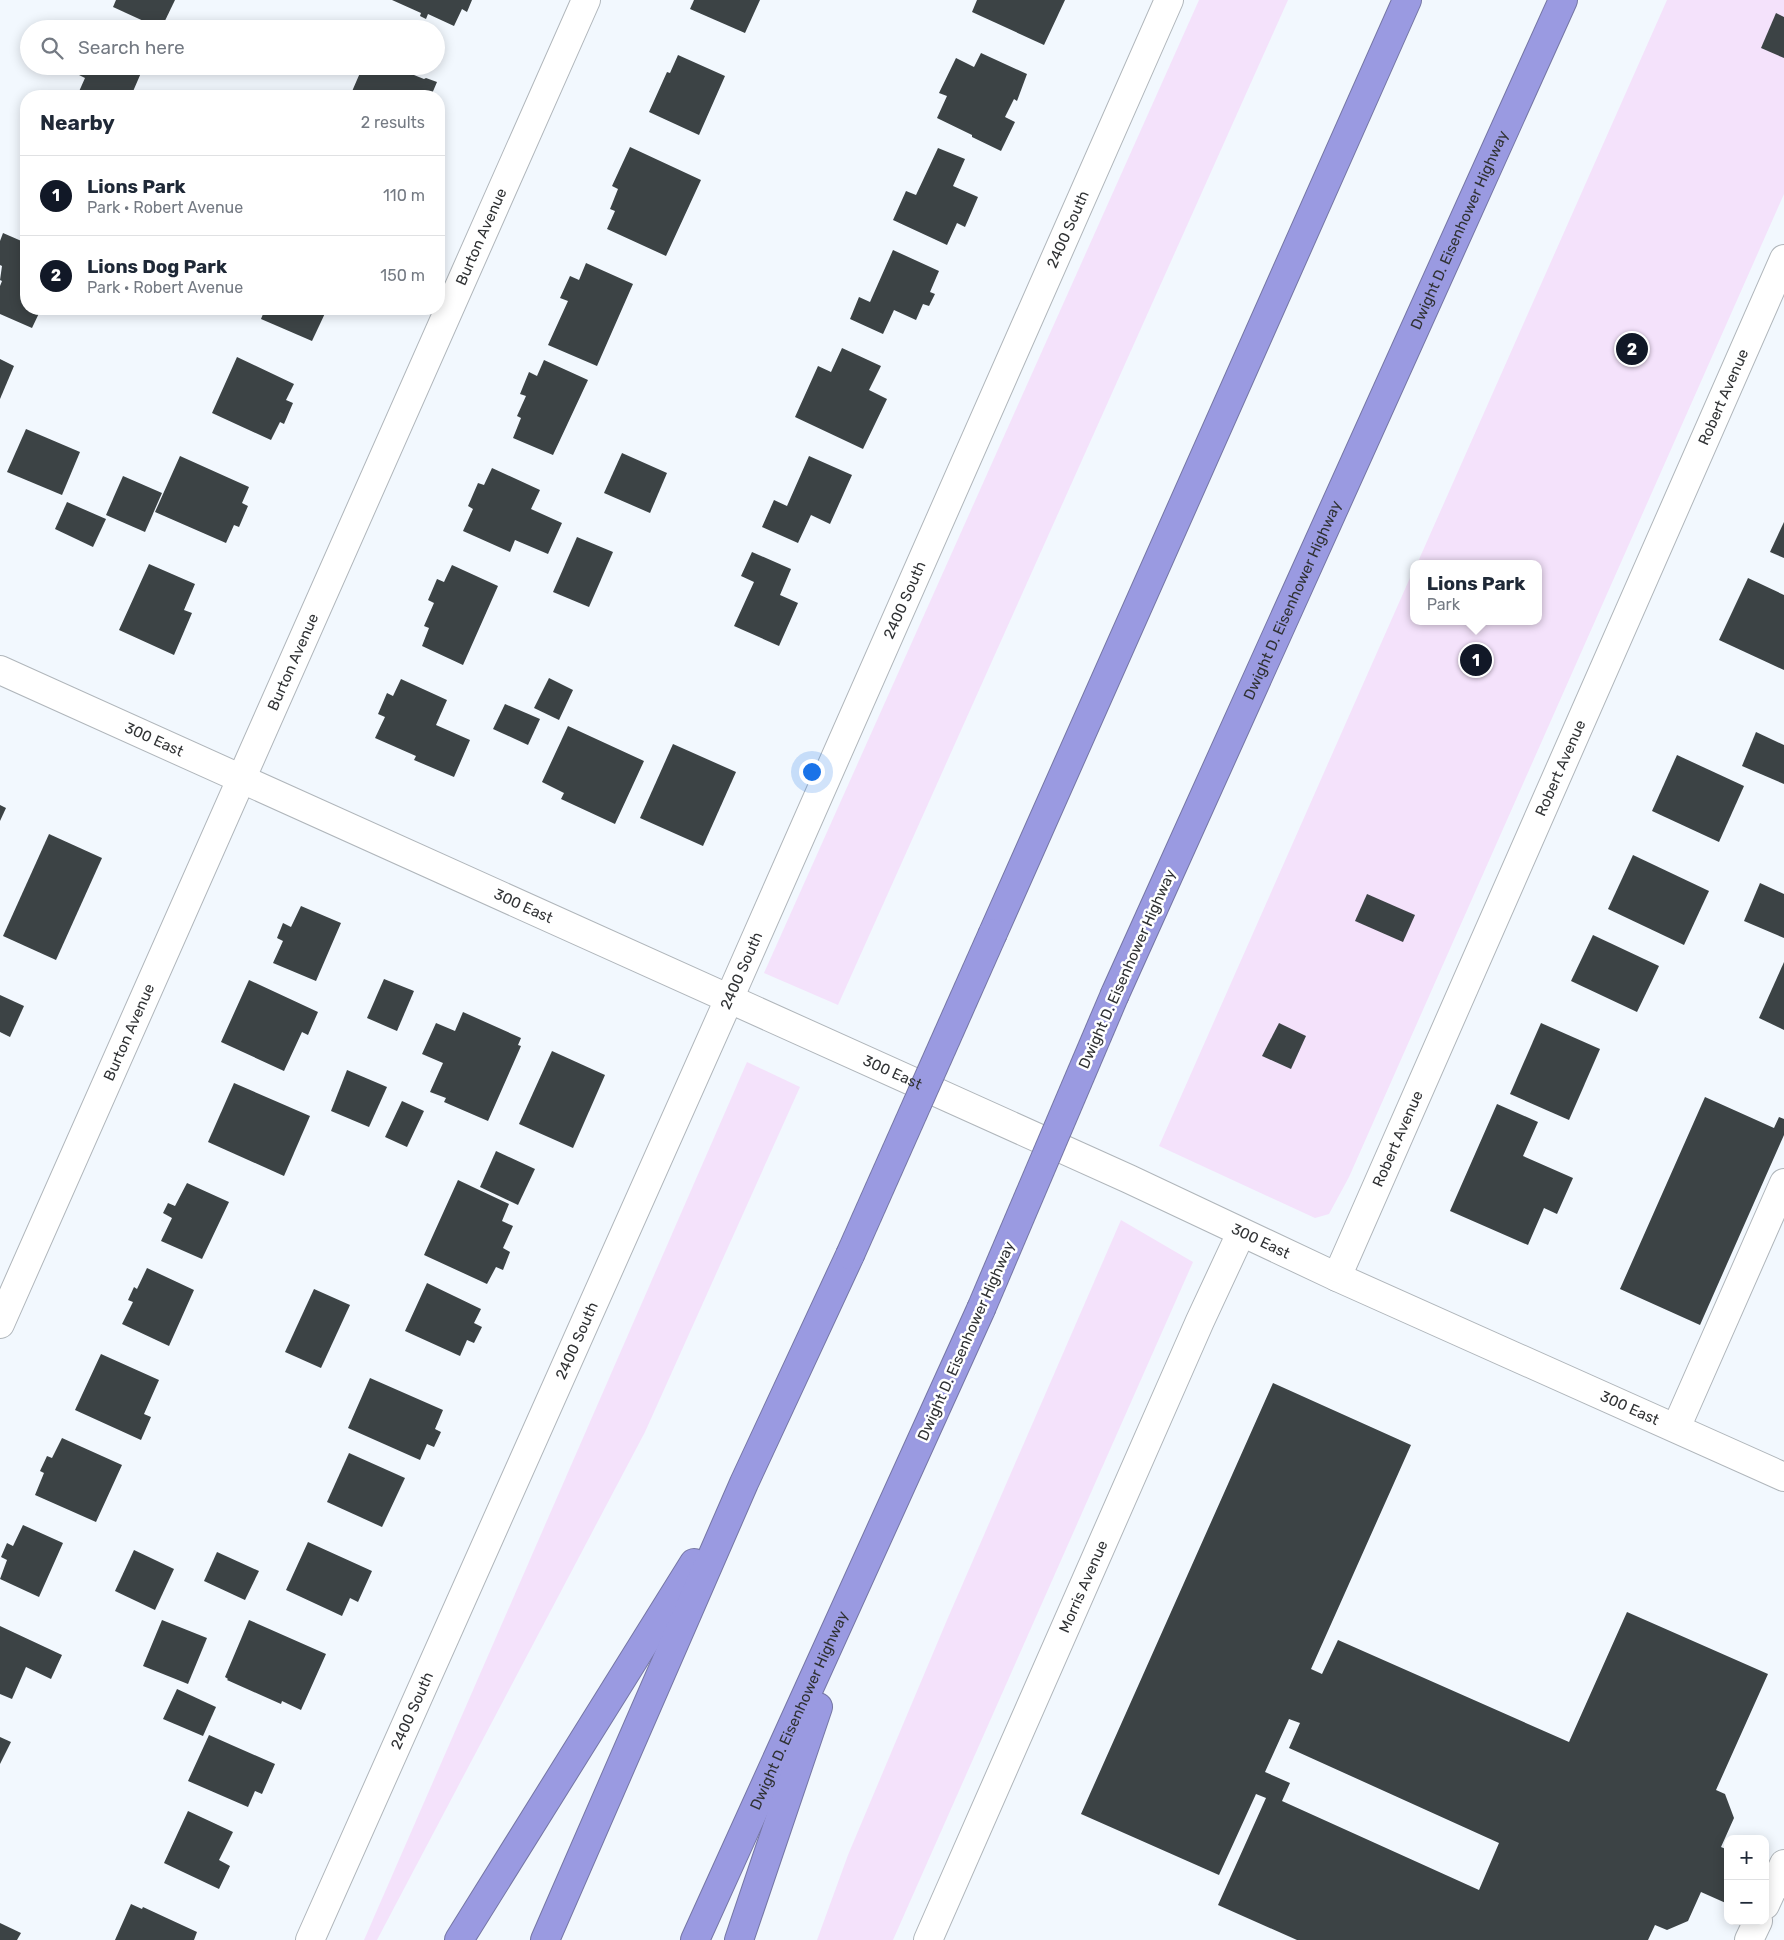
<!DOCTYPE html>
<meta charset="utf-8">
<style>
:root{--surface:#fff;--page:#f6f6f7;--text:#1f2937;--muted:#747a83;--line:#e0e1e3;--accent:#111827}
body{margin:0;font-family:Rubik,sans-serif;background:var(--page);color:var(--text)}
.controls{position:absolute;right:15px;bottom:15px;display:grid;overflow:hidden;border-radius:10px;box-shadow:0 2px 12px #0003}
.controls button{width:45px;height:45px;display:grid;place-items:center;padding:0;border:0;border-bottom:1px solid var(--line);background:var(--surface);color:var(--text);font:25px sans-serif}
.you{position:absolute;left:811px;top:771px;width:18px;height:18px;margin:-12px;border:4px solid #fff;border-radius:50%;background:#1a73e8;box-shadow:0 0 0 8px #1a73e833}
.badge{display:grid;place-items:center;width:32px;height:32px;border-radius:50%;background:var(--accent);color:#fff;font-size:16px;font-weight:700}
.pin{position:absolute;translate:-50% -50%;border:2px solid #fff;box-shadow:0 1px 5px #0006}
.popup{position:absolute;left:1410px;top:560px;width:132px;height:65px;box-sizing:border-box;display:grid;place-content:center;border-radius:10px;background:var(--surface);filter:drop-shadow(0 1px 4px #0005);font-size:16px;white-space:nowrap;color:var(--muted)}
.popup b{font-size:19px;color:var(--text)}
.popup::after{content:'';position:absolute;left:50%;top:100%;margin-left:-10px;border:10px solid transparent;border-top-color:var(--surface)}
.list{margin:0;padding:0;list-style:none}
h2{display:flex;justify-content:space-between;align-items:center;height:65px;margin:0;padding:0 20px;font-size:21px}
h2 small{font-size:16px;font-weight:400;color:var(--muted)}
.list li{display:grid;grid-template-columns:32px 1fr auto;gap:15px;align-items:center;box-sizing:border-box;height:80px;padding:0 20px;border-top:1px solid var(--line)}
.list b{display:block;font-size:19px;white-space:nowrap}
.list p{margin:0;font-size:16px;white-space:nowrap;color:var(--muted)}
.list em{font-size:16px;font-style:normal;color:var(--muted)}
.icon{flex:none;width:28px;height:28px;fill:none;stroke:currentColor;stroke-width:2;stroke-linecap:round;stroke-linejoin:round}
.map{position:relative;flex:none;width:1784px;height:1940px;overflow:hidden}
.search{position:absolute;background:var(--surface);box-shadow:0 2px 12px #0003;left:20px;top:20px;width:425px;height:55px;display:flex;align-items:center;gap:12px;box-sizing:border-box;padding:0 18px;border-radius:28px;color:var(--muted);font-size:19px}
.panel{position:absolute;background:var(--surface);box-shadow:0 2px 12px #0003;left:20px;top:90px;width:425px;height:225px;border-radius:20px}
.map>svg:first-child{display:block}
.green{fill:#f4e2fb}
.building{fill:#3c4345;fill-rule:evenodd}
.lines{fill:none;stroke-linecap:round;stroke-linejoin:round}
.minor-casing{stroke:#b0b6bb;stroke-width:30}
.highway-casing{stroke:#7576a4;stroke-width:30}
.minor{stroke:#fff;stroke-width:28}
.highway{stroke:#9a9ae1;stroke-width:28}
.highway-bridge-casing{stroke:#7576a4;stroke-width:30;stroke-linecap:butt}
.highway-bridge{stroke:#9a9ae1;stroke-width:28}
.labels{text-anchor:middle;stroke-width:5;stroke-linejoin:round;paint-order:stroke}
.street-label{font-size:15px;fill:#303234;stroke:#fff}
</style>
<div class="map">
<svg width="1784" height="1940" viewBox="0 0 1784 1940">
<rect width="100%" height="100%" fill="#f2f8fe"/>
<!-- green -->
<g class="green">
<polygon points="1199,0 1288,0 838,1005 764,973"/>
<polygon points="1667,0 1784,0 1784,194 1349,1177 1329,1214 1315,1218 1159,1146 1413,571 1414,621 1538,621 1538,564 1417,564"/>
<polygon points="747,1062 800,1087 645,1432 377,1940 364,1940"/>
<polygon points="1121,1220 1193,1262 893,1940 817,1940 848,1855 947,1620"/>
</g>
<!-- building -->
<g class="building">
<polygon points="116,0 175,0 161,29 113,7"/>
<polygon points="392,0 472,0 467,12 462,9 454,26 428,14 426,19 420,16 421,13"/>
<polygon points="694,0 760,0 745,33 690,9"/>
<polygon points="977,0 1065,0 1044,45 972,12"/>
<polygon points="1776,13 1784,17 1784,58 1761,48"/>
<polygon points="981,53 1027,74 1017,101 1014,99 1005,117 1015,122 1001,151 972,137 972,135 937,118 947,96 939,93 956,58 974,67"/>
<polygon points="678,55 725,76 699,135 649,112 667,72 670,73"/>
<polygon points="78,66 144,66 131,96 77,96 85,78 75,73"/>
<polygon points="363,66 413,66 409,73 424,79 426,78 437,82 431,96 350,96"/>
<polygon points="630,147 701,180 666,256 607,229 615,211 610,209 618,189 612,186"/>
<polygon points="938,148 965,159 953,186 978,197 965,227 957,223 947,245 893,220 906,191 916,195"/>
<polygon points="3,233 26,243 26,309 41,309 32,328 0,314 0,286 2,281 0,280 2,266 0,265 0,241"/>
<polygon points="893,250 939,271 930,292 935,294 929,306 923,304 916,320 894,310 883,334 850,319 859,297 870,302"/>
<polygon points="586,263 633,284 597,366 548,345 568,301 560,298 570,276 579,280"/>
<polygon points="265,309 327,309 312,341 261,319"/>
<polygon points="842,348 881,366 869,390 887,399 863,449 795,417 818,366 831,372"/>
<polygon points="237,357 294,384 286,400 293,403 284,424 280,422 271,440 212,413"/>
<polygon points="0,359 14,366 0,399"/>
<polygon points="544,360 588,380 553,455 513,438 521,418 517,416 526,396 520,394 529,372 537,376"/>
<polygon points="26,429 80,452 62,495 7,472"/>
<polygon points="622,453 667,473 650,513 604,493"/>
<polygon points="180,456 249,487 242,503 248,506 239,527 234,525 226,543 155,512"/>
<polygon points="809,456 852,475 830,524 811,515 798,543 762,527 774,500 787,506"/>
<polygon points="492,468 540,490 531,509 562,523 548,554 515,540 510,552 463,531 473,509 468,506 478,483 484,485"/>
<polygon points="123,476 162,493 145,532 106,515"/>
<polygon points="67,502 106,519 93,547 55,529"/>
<polygon points="1784,522 1784,558 1770,552"/>
<polygon points="577,537 613,552 589,607 553,592"/>
<polygon points="752,552 791,569 780,595 798,603 779,646 734,626 754,582 741,576"/>
<polygon points="149,564 195,584 184,610 192,613 174,655 119,630"/>
<polygon points="452,565 498,586 463,665 422,646 429,628 424,626 434,603 428,600 437,579 444,582"/>
<polygon points="1748,578 1784,595 1784,670 1719,640"/>
<polygon points="549,678 573,690 559,720 534,708"/>
<polygon points="401,679 447,700 436,725 470,740 454,777 414,760 416,756 375,738 385,717 378,714 387,693 393,696"/>
<polygon points="505,704 540,719 528,745 493,729"/>
<polygon points="568,726 644,761 615,824 561,799 564,793 542,782"/>
<polygon points="1756,732 1784,745 1784,784 1742,766"/>
<polygon points="673,744 736,772 703,846 640,818"/>
<polygon points="1677,755 1744,786 1719,842 1652,811"/>
<polygon points="0,805 6,808 0,821"/>
<polygon points="49,834 102,858 56,960 3,936"/>
<polygon points="1633,855 1709,891 1684,945 1608,909"/>
<polygon points="1760,883 1784,894 1784,938 1744,921"/>
<polygon points="1367,894 1415,915 1403,942 1355,921"/>
<polygon points="301,906 341,923 316,981 273,963 283,941 277,938 283,923 291,927"/>
<polygon points="1593,935 1659,966 1637,1012 1571,981"/>
<polygon points="1784,962 1784,1030 1759,1018"/>
<polygon points="384,979 414,991 397,1031 367,1018"/>
<polygon points="249,980 318,1012 308,1035 302,1032 284,1071 221,1042"/>
<polygon points="0,995 24,1006 10,1037 0,1032"/>
<polygon points="463,1012 521,1038 518,1045 521,1046 488,1121 444,1102 446,1098 430,1092 443,1063 422,1054 436,1023 455,1031"/>
<polygon points="1279,1023 1306,1036 1291,1069 1262,1056"/>
<polygon points="1541,1023 1600,1049 1569,1120 1510,1094"/>
<polygon points="552,1051 605,1075 573,1148 519,1124"/>
<polygon points="347,1070 387,1087 369,1127 331,1111"/>
<polygon points="234,1083 310,1116 284,1176 208,1142"/>
<polygon points="1705,1097 1774,1128 1779,1117 1784,1119 1784,1135 1700,1325 1620,1289"/>
<polygon points="402,1101 424,1111 407,1147 385,1137"/>
<polygon points="1497,1104 1538,1122 1523,1156 1573,1178 1557,1214 1544,1208 1528,1245 1450,1211"/>
<polygon points="496,1151 535,1169 518,1205 480,1187"/>
<polygon points="458,1180 509,1204 502,1221 513,1226 503,1248 510,1252 503,1270 496,1267 487,1284 424,1255"/>
<polygon points="187,1183 229,1202 202,1259 161,1241 172,1218 163,1213 168,1203 175,1206"/>
<polygon points="147,1268 194,1290 169,1346 122,1324 133,1302 128,1300 134,1287 137,1289"/>
<polygon points="427,1283 481,1309 474,1323 482,1327 474,1343 467,1340 460,1356 405,1331"/>
<polygon points="314,1289 350,1305 321,1368 285,1352"/>
<polygon points="101,1354 159,1380 144,1414 151,1417 141,1440 75,1410"/>
<polygon points="370,1378 443,1410 435,1429 441,1432 434,1447 427,1444 420,1460 348,1428"/>
<path d="M1273 1383 1411 1445 1311 1669 1322 1674 1338 1640 1569 1742 1627 1612 1768 1674 1716 1790 1725 1794 1734 1818 1721 1847 1728 1850V1904L1701 1892 1688 1921 1667 1930 1655 1925 1648 1940H1297L1218 1905 1266 1798 1256 1794 1219 1875 1081 1814ZM1289 1719 1300 1723 1289 1748 1499 1843 1479 1890 1282 1801 1290 1783 1265 1772Z"/>
<polygon points="62,1438 122,1465 96,1522 35,1495 44,1473 40,1471 47,1456 52,1458"/>
<polygon points="349,1453 405,1478 382,1527 327,1502"/>
<polygon points="23,1525 63,1543 39,1597 0,1579 7,1560 1,1557 7,1543 13,1546"/>
<polygon points="308,1542 372,1571 358,1602 350,1598 342,1616 286,1590"/>
<polygon points="134,1550 174,1569 155,1610 115,1591"/>
<polygon points="217,1552 259,1571 245,1600 204,1581"/>
<polygon points="162,1620 207,1638 188,1684 143,1666"/>
<polygon points="249,1620 326,1654 301,1710 282,1701 281,1704 227,1680 228,1679 225,1677"/>
<polygon points="0,1626 62,1655 51,1679 26,1667 12,1699 0,1694"/>
<polygon points="177,1689 216,1707 203,1736 163,1719"/>
<polygon points="209,1735 275,1764 262,1794 255,1791 248,1807 188,1781"/>
<polygon points="0,1737 11,1742 0,1764"/>
<polygon points="188,1811 233,1832 219,1860 230,1866 219,1889 164,1863"/>
<polygon points="131,1904 142,1909 143,1907 197,1932 194,1940 115,1940"/>
<polygon points="0,1923 21,1933 17,1940 0,1940"/>
</g>
<g class="lines">
<defs>
<g id="minor">
<path id="s1" d="M0 670 1129 1179 1337 1277 1784 1477"/>
<path id="s2" d="M1337 1277 1784 259"/>
<path id="s3" d="M0 1324 586 0"/>
<polyline points="1676,1428 1784,1183"/>
<polyline points="1765,1905 1784,1864"/>
<path id="s4" d="M310 1940 729 999 1169 0"/>
<path id="s5" d="M928 1940 1200 1321 1241 1233"/>
<polyline points="1749,1940 1758,1921"/>
</g>
<g id="highway">
<polyline points="993,933 1407,0"/>
<path id="s6" d="M1115 994 1563 0"/>
<polyline points="459,1940 694,1563"/>
<polyline points="545,1940 744,1483 850,1255"/>
<path id="s7" d="M695 1940 981 1309"/>
<polyline points="739,1940 818,1707"/>
</g>
</defs>
<!-- minor casing -->
<use href="#minor" class="minor-casing"/>
<!-- highway casing -->
<use href="#highway" class="highway-casing"/>
<!-- minor -->
<use href="#minor" class="minor"/>
<!-- highway -->
<use href="#highway" class="highway"/>
<defs>
<g id="highway-bridge">
<polyline points="850,1255 993,933"/>
<polyline points="981,1309 1115,994"/>
</g>
</defs>
<!-- highway-bridge casing -->
<use href="#highway-bridge" class="highway-bridge-casing"/>
<!-- highway-bridge -->
<use href="#highway-bridge" class="highway-bridge"/>
</g>
<g class="labels">
<!-- street labels -->
<g class="street-label">
<text dy="5" stroke="none"><textPath href="#s4" startOffset="1871">2400 South</textPath></text>
<text dy="5" stroke="none"><textPath href="#s6" startOffset="838">Dwight D. Eisenhower Highway</textPath></text>
<text dy="5" stroke="none"><textPath href="#s3" startOffset="1189">Burton Avenue</textPath></text>
<text dy="5" stroke="none"><textPath href="#s2" startOffset="961">Robert Avenue</textPath></text>
<text dy="5" stroke="none"><textPath href="#s4" startOffset="1466">2400 South</textPath></text>
<text dy="5" stroke="none"><textPath href="#s6" startOffset="432">Dwight D. Eisenhower Highway</textPath></text>
<text dy="5" stroke="none"><textPath href="#s3" startOffset="724">Burton Avenue</textPath></text>
<text dy="5" stroke="none"><textPath href="#s1" startOffset="169">300 East</textPath></text>
<text dy="5" stroke="none"><textPath href="#s2" startOffset="556">Robert Avenue</textPath></text>
<text dy="5" stroke="none"><textPath href="#s1" startOffset="574">300 East</textPath></text>
<text transform="translate(1127 969) rotate(-66)" y="5">Dwight D. Eisenhower Highway</text>
<text dy="5" stroke="none"><textPath href="#s4" startOffset="1061">2400 South</textPath></text>
<text dy="5" stroke="none"><textPath href="#s3" startOffset="319">Burton Avenue</textPath></text>
<text dy="5" stroke="none"><textPath href="#s1" startOffset="979">300 East</textPath></text>
<text dy="5" stroke="none"><textPath href="#s2" startOffset="151">Robert Avenue</textPath></text>
<text dy="5" stroke="none"><textPath href="#s1" startOffset="1384">300 East</textPath></text>
<text dy="5" stroke="none"><textPath href="#s4" startOffset="656">2400 South</textPath></text>
<text transform="translate(966 1341) rotate(-66)" y="5">Dwight D. Eisenhower Highway</text>
<text dy="5" stroke="none"><textPath href="#s1" startOffset="1789">300 East</textPath></text>
<text dy="5" stroke="none"><textPath href="#s5" startOffset="386">Morris Avenue</textPath></text>
<text dy="5" stroke="none"><textPath href="#s7" startOffset="252">Dwight D. Eisenhower Highway</textPath></text>
<text dy="5" stroke="none"><textPath href="#s4" startOffset="251">2400 South</textPath></text>
</g>
</g>
</svg>
<div class="controls">
<button>+</button>
<button>−</button>
</div>
<div class="you"></div>
<div class="pin badge" style="left:1476px;top:660px">1</div>
<div class="popup"><b>Lions Park</b>Park</div>
<div class="pin badge" style="left:1632px;top:349px">2</div>
<div class="search"><svg class="icon" aria-label="search" viewBox="0 0 24 24"><circle cx="10" cy="10" r="6"/><path d="M15 15l6 6"/></svg>Search here</div>
<section class="panel">
<h2>Nearby<small>2 results</small></h2>
<ul class="list">
<li><span class="badge">1</span><div><b>Lions Park</b><p>Park · Robert Avenue</p></div><em>110 m</em></li>
<li><span class="badge">2</span><div><b>Lions Dog Park</b><p>Park · Robert Avenue</p></div><em>150 m</em></li>
</ul>
</section>
</div>
